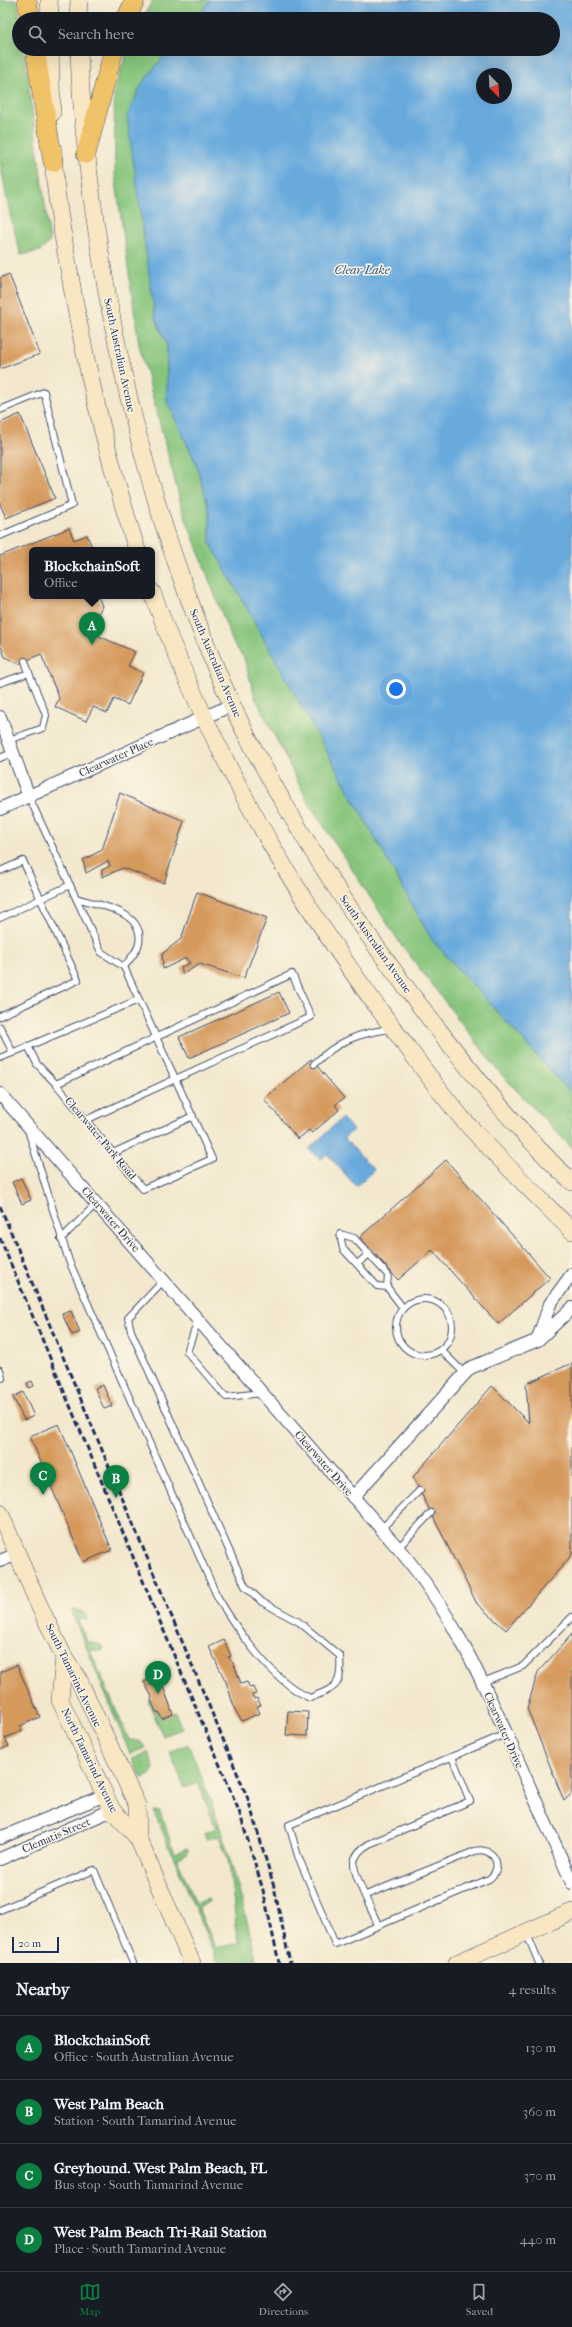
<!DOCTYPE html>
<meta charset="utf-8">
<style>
:root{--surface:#171b24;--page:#242831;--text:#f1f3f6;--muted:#9ea1a6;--line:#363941;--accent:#0b8043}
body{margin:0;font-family:"IM FELL French Canon",serif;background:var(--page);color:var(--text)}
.compass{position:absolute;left:476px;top:68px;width:36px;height:36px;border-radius:50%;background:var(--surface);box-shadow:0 4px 16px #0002;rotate:156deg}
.scale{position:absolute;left:12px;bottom:10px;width:47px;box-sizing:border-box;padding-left:4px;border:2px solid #1b2f5e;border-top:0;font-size:11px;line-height:14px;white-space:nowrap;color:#1b2f5e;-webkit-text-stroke:3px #fcf5e5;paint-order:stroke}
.you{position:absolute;left:396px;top:689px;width:14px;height:14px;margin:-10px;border:3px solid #fff;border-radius:50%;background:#1a73e8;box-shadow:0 0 0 6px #1a73e833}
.badge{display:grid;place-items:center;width:26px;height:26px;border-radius:50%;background:var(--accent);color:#fff;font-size:13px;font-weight:700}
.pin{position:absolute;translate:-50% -33px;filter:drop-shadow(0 1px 2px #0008)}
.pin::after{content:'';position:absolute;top:21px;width:14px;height:12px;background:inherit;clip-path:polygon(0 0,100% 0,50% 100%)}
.popup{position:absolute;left:29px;top:547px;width:126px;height:52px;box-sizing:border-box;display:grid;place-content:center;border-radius:6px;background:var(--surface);filter:drop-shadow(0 1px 3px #0005);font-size:13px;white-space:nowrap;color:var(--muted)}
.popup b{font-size:15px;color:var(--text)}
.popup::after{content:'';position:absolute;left:50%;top:100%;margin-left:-8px;border:8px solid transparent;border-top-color:var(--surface)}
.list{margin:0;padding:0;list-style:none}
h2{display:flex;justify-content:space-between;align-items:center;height:52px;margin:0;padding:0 16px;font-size:17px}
h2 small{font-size:13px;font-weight:400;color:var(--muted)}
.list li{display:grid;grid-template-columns:26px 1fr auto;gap:12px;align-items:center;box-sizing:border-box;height:64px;padding:0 16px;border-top:1px solid var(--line)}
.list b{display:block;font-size:15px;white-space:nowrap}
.list p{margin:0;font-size:13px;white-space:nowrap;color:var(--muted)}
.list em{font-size:13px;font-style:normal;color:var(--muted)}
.icon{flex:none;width:22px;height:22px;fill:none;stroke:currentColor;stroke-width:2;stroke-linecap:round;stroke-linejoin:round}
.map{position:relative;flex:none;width:572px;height:1963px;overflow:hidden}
.search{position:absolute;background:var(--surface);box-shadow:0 4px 16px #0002;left:12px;right:12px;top:12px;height:44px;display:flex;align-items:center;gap:10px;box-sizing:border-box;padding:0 14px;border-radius:22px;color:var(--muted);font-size:15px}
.sheet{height:308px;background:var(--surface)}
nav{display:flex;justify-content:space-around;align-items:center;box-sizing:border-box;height:56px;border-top:1px solid var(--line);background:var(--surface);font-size:11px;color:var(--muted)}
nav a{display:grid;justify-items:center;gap:2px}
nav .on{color:var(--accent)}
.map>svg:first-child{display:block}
.green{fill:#87c57c;stroke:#517a6d}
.water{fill:#69aadd;stroke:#426c9e;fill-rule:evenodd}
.building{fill:#d5995b}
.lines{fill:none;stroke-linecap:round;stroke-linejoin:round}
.lane-casing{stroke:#3b4b6f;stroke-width:8}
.street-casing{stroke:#3b4b6f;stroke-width:14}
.secondary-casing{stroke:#3b4b6f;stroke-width:18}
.primary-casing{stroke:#3b4b6f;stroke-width:20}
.lane{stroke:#fff;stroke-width:6}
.street{stroke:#fff;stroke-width:12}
.secondary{stroke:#f9e7c3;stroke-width:17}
.primary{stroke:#f1c369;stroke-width:19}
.rail{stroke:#1b2f5e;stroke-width:3;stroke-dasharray:6 3;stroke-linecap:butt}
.labels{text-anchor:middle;stroke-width:3;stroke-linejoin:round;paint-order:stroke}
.street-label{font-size:11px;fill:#1b2f5e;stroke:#fcf5e5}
.water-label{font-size:12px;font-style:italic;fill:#325484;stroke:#fcf5e5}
</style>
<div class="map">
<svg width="572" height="1963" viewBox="0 0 572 1963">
<rect width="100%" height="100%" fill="#fcf5e5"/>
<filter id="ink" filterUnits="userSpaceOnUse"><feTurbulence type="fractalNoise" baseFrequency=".025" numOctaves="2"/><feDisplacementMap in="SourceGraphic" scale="8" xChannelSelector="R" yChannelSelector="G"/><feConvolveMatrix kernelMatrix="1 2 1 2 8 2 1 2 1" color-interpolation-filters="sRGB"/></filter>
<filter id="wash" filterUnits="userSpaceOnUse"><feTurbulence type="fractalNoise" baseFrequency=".012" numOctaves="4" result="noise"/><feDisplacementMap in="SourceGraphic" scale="16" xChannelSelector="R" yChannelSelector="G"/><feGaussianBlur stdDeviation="0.9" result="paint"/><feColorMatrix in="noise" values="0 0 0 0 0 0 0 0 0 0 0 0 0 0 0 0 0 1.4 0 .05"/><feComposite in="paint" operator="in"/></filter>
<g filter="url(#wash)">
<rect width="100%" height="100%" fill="#f3e8cd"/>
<!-- green -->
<g class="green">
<polygon points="0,0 17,0 20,19 19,49 24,49 50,242 40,251 21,255 10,215 0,163"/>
<polygon points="153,0 210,0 195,19 142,19"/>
<polygon points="128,49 170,49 143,82 147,255 155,316 167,345 167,401 196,463 210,511 210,542 432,940 572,1094 572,1148 499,1072 400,943 308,802 255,697 244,658 233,643 182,508 139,345 115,175 114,90"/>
<polygon points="71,1610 81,1611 88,1616 87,1620 79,1619 78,1621 87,1642 101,1645 103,1648 101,1651 90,1650 129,1740 141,1741 145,1748 130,1754"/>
<polygon points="151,1698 156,1712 159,1712 162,1718 175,1712 182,1729 163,1736 148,1701"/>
<path d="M188 1744C219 1815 240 1887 257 1963H218L154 1811 160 1812 175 1853 186 1848 188 1849 187 1853 177 1858 196 1903 208 1899 210 1901 198 1908 216 1948 238 1943 230 1871 227 1856 219 1836 206 1839 205 1833 216 1828 198 1782 184 1787 170 1752Z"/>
<polygon points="148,1752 154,1768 150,1775 142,1778 132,1759"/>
</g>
<!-- water -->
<g class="water">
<path d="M210 0H572V1094L432 940 210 542V511L196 463 167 401V345L155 316 127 116 143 82 170 49H553V19H195ZM482 74H506V98H482Z"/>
<polygon points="342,1118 353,1130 344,1138 374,1170 356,1186 327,1154 320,1160 309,1149"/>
</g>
<g id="blocks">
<!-- building -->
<g class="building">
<polygon points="9,274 40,354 0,369 0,278"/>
<polygon points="20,414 55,498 6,518 0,504 0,423"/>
<polygon points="69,528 74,540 87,535 93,550 32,550 32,596 98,596 102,606 90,632 135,652 128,666 143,673 128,705 114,699 107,713 93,707 86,721 55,707 59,698 41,654 19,664 5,657 0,644 0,556"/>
<polygon points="120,793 184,821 164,883 123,868 102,877 102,870 110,866 108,861 86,873 83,860 102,850"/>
<polygon points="197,892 267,918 244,978 200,964 183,974 181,967 190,963 186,958 163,969 162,954 181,939"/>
<polygon points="279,992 289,1013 189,1058 179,1037"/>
<polygon points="311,1059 344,1098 335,1105 339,1110 312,1133 309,1130 298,1139 264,1099"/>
<polygon points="446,1160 550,1278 498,1324 432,1250 398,1280 360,1237"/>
<polygon points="21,1178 31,1200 22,1204 12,1182"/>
<polygon points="71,1311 80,1332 72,1335 62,1314"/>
<polygon points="572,1363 572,1555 506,1630 477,1604 413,1477 492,1386 529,1423 526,1384"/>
<polygon points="32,1381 34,1386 29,1388 27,1383"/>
<polygon points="103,1385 112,1406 104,1409 95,1388"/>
<polygon points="23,1392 34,1416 24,1420 13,1397"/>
<polygon points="59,1424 112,1550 83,1562 30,1436"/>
<polygon points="572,1634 572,1793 564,1801 527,1708 538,1672"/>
<polygon points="224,1640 231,1656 228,1657 234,1664 241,1684 247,1682 250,1688 253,1687 256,1694 252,1695 254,1699 257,1698 261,1705 257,1707 260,1713 242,1721 235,1710 226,1682 209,1647"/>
<polygon points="17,1665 40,1717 20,1726 22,1731 5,1738 9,1746 0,1750 0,1672"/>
<polygon points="159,1675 173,1714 162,1719 159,1712 156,1712 151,1700 152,1697 144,1682"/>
<polygon points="288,1711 308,1712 307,1736 286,1735"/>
</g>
</g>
</g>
<g filter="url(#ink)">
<use href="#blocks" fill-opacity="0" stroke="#3b4b6f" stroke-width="1"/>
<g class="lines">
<defs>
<g id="lane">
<polyline points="0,410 44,392 72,505 0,536"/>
<polyline points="25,661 29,673"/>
<polyline points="0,683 29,673 46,715 43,728 9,740"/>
<polyline points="0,758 14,752"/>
<polyline points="29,797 101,952 124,967 212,1159 143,1189 56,1084 292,974 311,1017 86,1120"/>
<polyline points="0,871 23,861 78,980 0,1016"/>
<path d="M76 898C98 905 145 911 139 943 138 951 129 960 124 967"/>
<polyline points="0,918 70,885"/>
<polyline points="0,1027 13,1053"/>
<polyline points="28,1046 37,1064 56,1084"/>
<polyline points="0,1058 138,1000"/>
<path d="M314 1064C338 1041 358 1033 391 1029"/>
<path d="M28 1130 69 1261 216 1594C235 1628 273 1682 310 1698 337 1687 342 1686 340 1656L299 1622 262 1602 245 1586 131 1331 128 1318 164 1280"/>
<polyline points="113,1153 193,1116"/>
<polygon points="340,1234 354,1238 388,1275 387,1287 377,1286 343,1249"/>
<polyline points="61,1239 97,1203"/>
<polyline points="357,1264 369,1254"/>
<polyline points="387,1287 403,1308"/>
<circle cx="424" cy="1327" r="28"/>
<polyline points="198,1320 187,1352 226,1397 262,1393"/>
<polyline points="441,1350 465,1374"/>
<polyline points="0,1370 2,1378"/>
<polyline points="381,1529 420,1490"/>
<polyline points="398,1548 431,1513"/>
<polyline points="483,1682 523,1666 572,1617"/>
<path d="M366 1895 475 1851C493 1846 505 1867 489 1879L335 1944 298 1856 289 1825 506 1734"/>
<polyline points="0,1910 94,1870 133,1963"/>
<path d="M378 1925C373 1912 353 1875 354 1863 355 1854 362 1848 369 1844L470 1801 452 1757"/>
<polyline points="527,1934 539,1963"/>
</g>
<g id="street">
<polyline points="0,717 29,797"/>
<polyline points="0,809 232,705"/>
<path d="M0 1094 398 1548C448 1606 480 1675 511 1744 531 1791 552 1837 572 1883"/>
<polyline points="538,1338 550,1304 572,1274"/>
<polyline points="353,1497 470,1368 538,1340 572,1308"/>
<polyline points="0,1561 17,1554"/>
<polyline points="0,1838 105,1795"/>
<polyline points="0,1859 112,1810"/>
</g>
<g id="secondary">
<polyline points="49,0 50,19"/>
<polyline points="78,19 79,0"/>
<polyline points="50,49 52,113"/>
<path d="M79 49C81 121 90 192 102 264 121 377 148 488 188 596 205 643 224 691 247 736 299 836 361 930 430 1019 474 1075 519 1133 572 1182"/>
<path d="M53 149C54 188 61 226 68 264 84 361 107 456 137 550"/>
<path d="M152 592C210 750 292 894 393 1028 417 1060 440 1093 466 1123 500 1160 536 1195 572 1231"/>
<polyline points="0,1513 38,1603 64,1657 78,1678 137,1805 138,1838"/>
<polyline points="64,1657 60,1700 112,1810 138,1838 192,1963"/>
<polyline points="457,1963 572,1912"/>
</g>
<g id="primary">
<polyline points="27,0 30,19"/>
<polyline points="126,19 135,0"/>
<polyline points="35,49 53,162"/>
<polyline points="86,154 114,49"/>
</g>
</defs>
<!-- lane casing -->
<use href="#lane" class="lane-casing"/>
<!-- street casing -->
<use href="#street" class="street-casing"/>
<!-- secondary casing -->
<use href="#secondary" class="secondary-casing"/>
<!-- primary casing -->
<use href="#primary" class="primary-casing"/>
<!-- lane -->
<use href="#lane" class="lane"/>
<!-- street -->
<use href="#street" class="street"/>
<!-- secondary -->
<use href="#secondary" class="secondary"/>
<!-- primary -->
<use href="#primary" class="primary"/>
<!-- rail -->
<g class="rail">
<polyline points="0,1206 248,1799 274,1887 290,1963"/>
<polyline points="0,1238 239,1811 263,1890 279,1963"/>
</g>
</g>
</g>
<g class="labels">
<!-- street labels -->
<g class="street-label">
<text transform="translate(120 355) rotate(78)" y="4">South Australian Avenue</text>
<text transform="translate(216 663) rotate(67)" y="4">South Australian Avenue</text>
<text transform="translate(116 757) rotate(-24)" y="4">Clearwater Place</text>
<text transform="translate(376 944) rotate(55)" y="4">South Australian Avenue</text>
<text transform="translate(101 1138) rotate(50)" y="4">Clearwater Park Road</text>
<text transform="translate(111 1219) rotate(49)" y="4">Clearwater Drive</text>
<text transform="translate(324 1463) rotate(49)" y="4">Clearwater Drive</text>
<text transform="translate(74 1675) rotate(64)" y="4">South Tamarind Avenue</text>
<text transform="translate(504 1730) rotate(66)" y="4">Clearwater Drive</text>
<text transform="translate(90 1760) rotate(64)" y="4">North Tamarind Avenue</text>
<text transform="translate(56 1835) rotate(-23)" y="4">Clematis Street</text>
</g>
<!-- water labels -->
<g class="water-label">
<text x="362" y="274">Clear Lake</text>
</g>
</g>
</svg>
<svg class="compass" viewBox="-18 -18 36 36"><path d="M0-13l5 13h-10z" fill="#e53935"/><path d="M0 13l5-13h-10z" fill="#9ea1a6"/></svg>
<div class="scale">20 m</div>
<div class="you"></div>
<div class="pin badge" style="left:92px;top:645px">A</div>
<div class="popup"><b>BlockchainSoft</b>Office</div>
<div class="pin badge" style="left:116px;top:1498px">B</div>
<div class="pin badge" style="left:43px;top:1495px">C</div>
<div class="pin badge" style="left:158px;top:1694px">D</div>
<div class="search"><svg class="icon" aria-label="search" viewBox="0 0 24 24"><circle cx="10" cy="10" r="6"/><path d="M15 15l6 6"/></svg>Search here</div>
</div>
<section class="sheet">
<h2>Nearby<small>4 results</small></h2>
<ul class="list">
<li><span class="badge">A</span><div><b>BlockchainSoft</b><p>Office · South Australian Avenue</p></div><em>130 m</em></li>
<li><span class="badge">B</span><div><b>West Palm Beach</b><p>Station · South Tamarind Avenue</p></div><em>360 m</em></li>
<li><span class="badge">C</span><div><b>Greyhound. West Palm Beach, FL</b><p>Bus stop · South Tamarind Avenue</p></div><em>370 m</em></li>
<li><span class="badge">D</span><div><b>West Palm Beach Tri-Rail Station</b><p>Place · South Tamarind Avenue</p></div><em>440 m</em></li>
</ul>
</section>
<nav>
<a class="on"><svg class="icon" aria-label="map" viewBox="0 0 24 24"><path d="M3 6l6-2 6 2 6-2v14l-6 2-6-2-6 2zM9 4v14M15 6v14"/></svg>Map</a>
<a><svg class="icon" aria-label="directions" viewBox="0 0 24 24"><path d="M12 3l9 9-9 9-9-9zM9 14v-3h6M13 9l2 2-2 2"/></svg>Directions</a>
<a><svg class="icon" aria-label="saved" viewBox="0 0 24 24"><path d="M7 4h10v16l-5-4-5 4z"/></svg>Saved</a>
</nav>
